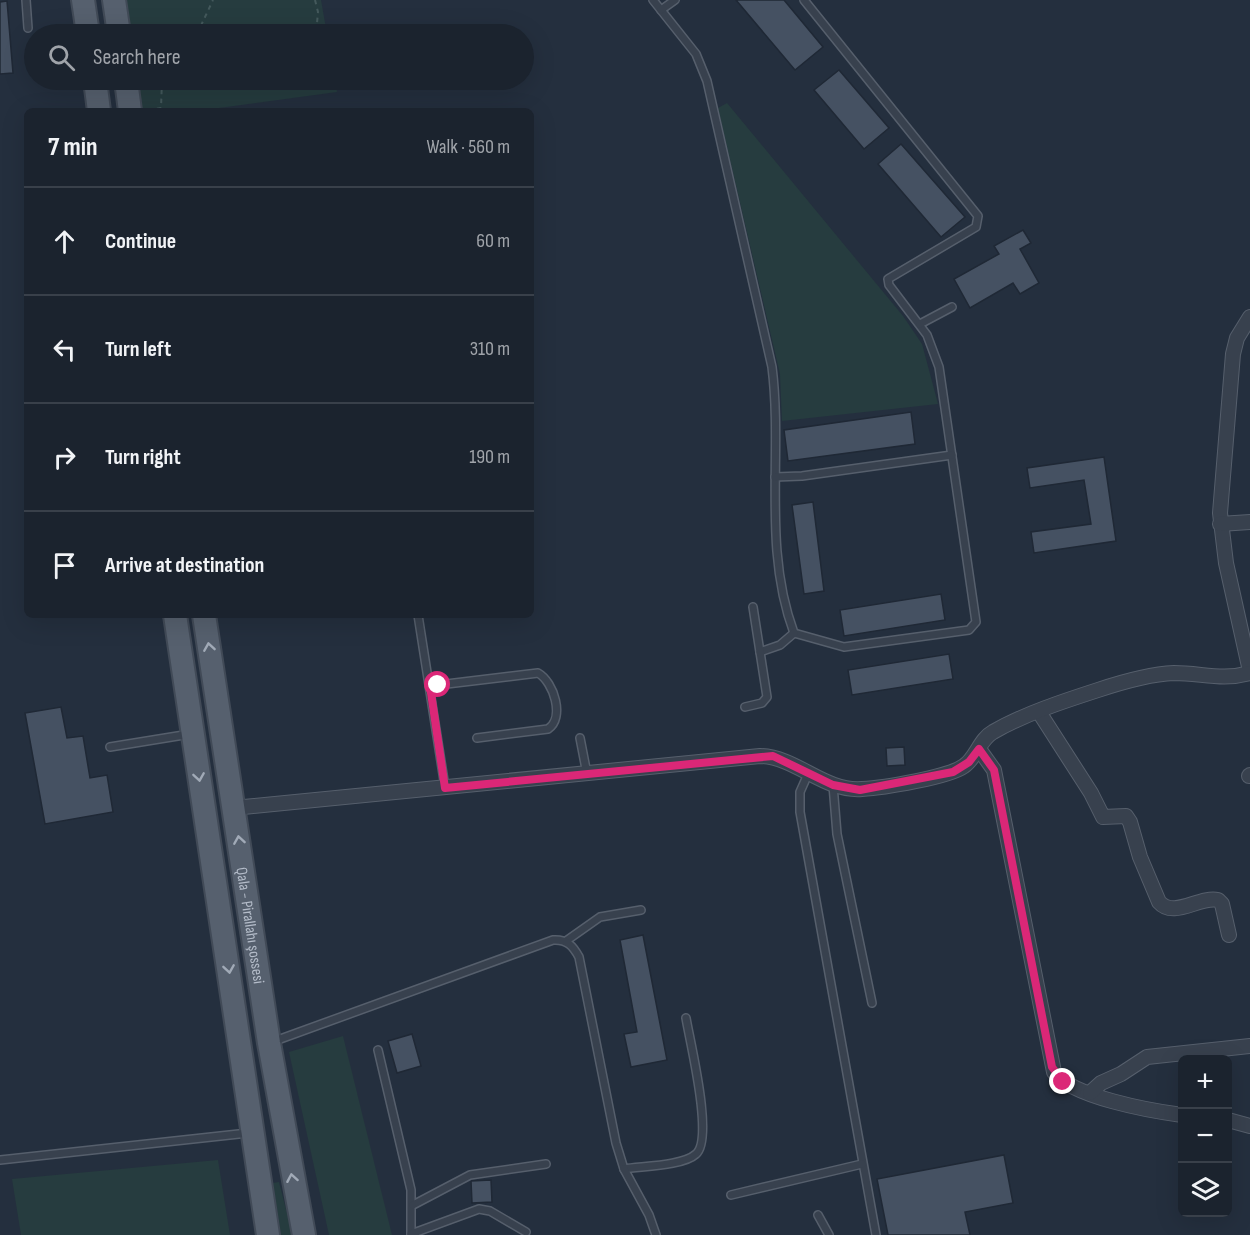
<!DOCTYPE html>
<meta charset="utf-8">
<style>
:root{--surface:#1b232e;--page:#282f3a;--text:#f1f3f6;--muted:#a0a4aa;--line:#39404a}
body{margin:0;font-family:"Sofia Sans Condensed",sans-serif;background:var(--page);color:var(--text)}
.controls{position:absolute;right:18px;bottom:18px;display:grid;overflow:hidden;border-radius:9px;box-shadow:0 6px 24px #0002}
.controls button{width:54px;height:54px;display:grid;place-items:center;padding:0;border:0;border-bottom:2px solid var(--line);background:var(--surface);color:var(--text);font:30px sans-serif}
.stop{position:absolute;width:18px;height:18px;margin:-14px;border:4px solid #db2777;border-radius:50%;background:#fff}
.stop.end{background:#db2777;border-color:#fff;box-shadow:0 2px 6px #0008}
.list{margin:0;padding:0;list-style:none}
h2{display:flex;justify-content:space-between;align-items:center;height:78px;margin:0;padding:0 24px;font-size:26px}
h2 small{font-size:20px;font-weight:400;color:var(--muted)}
.list li{display:grid;grid-template-columns:39px 1fr auto;gap:18px;align-items:center;box-sizing:border-box;height:108px;padding:0 24px;border-top:2px solid var(--line)}
.list b{display:block;font-size:22px;white-space:nowrap}
.list em{font-size:20px;font-style:normal;color:var(--muted)}
.icon{flex:none;width:33px;height:33px;fill:none;stroke:currentColor;stroke-width:2;stroke-linecap:round;stroke-linejoin:round}
.map{position:relative;flex:none;width:1250px;height:1235px;overflow:hidden}
.search{position:absolute;background:var(--surface);box-shadow:0 6px 24px #0002;left:24px;top:24px;width:510px;height:66px;display:flex;align-items:center;gap:15px;box-sizing:border-box;padding:0 21px;border-radius:33px;color:var(--muted);font-size:22px}
.panel{position:absolute;background:var(--surface);box-shadow:0 6px 24px #0002;left:24px;top:108px;width:510px;height:510px;border-radius:9px}
.map>svg:first-child{display:block}
.green{fill:#263c3f}
.building{fill:#455162;stroke:#1f2835;stroke-width:1.5}
.lines{fill:none;stroke-linecap:round;stroke-linejoin:round}
.service-casing{stroke:#565f6c;stroke-width:10}
.minor-casing{stroke:#565f6c;stroke-width:16}
.primary-casing{stroke:#414a57;stroke-width:26}
.path{stroke:#44595c;stroke-width:2;stroke-dasharray:4.5 4.5;stroke-linecap:butt}
.service{stroke:#38414e;stroke-width:7}
.minor{stroke:#38414e;stroke-width:14}
.primary{stroke:#56606e;stroke-width:22}
.oneway{stroke:#a1aab7}
.route{stroke:#db2777;stroke-width:8}
.labels{text-anchor:middle;stroke-width:4.5;stroke-linejoin:round;paint-order:stroke}
.street-label{font-size:16px;fill:#b4bcc9;stroke:#1d2633}
</style>
<div class="map">
<svg width="1250" height="1235" viewBox="0 0 1250 1235">
<rect width="100%" height="100%" fill="#242f3e"/>
<!-- green -->
<g class="green">
<polygon points="125,0 321,0 327,34 129,34"/>
<polygon points="134,80 335,80 337,92 197,111 138,111"/>
<polygon points="727,103 903,316 922,344 938,404 782,421 780,374 718,108"/>
<polygon points="343,1036 392,1235 329,1235 289,1052"/>
<polygon points="218,1160 230,1235 21,1235 12,1179"/>
<polygon points="279,1182 292,1233 292,1235 281,1235 273,1183"/>
</g>
<!-- building -->
<g class="building">
<polygon points="736,0 784,0 823,47 795,70"/>
<polygon points="7,1 13,73 0,74 0,2"/>
<polygon points="839,70 889,128 864,149 814,90"/>
<polygon points="901,144 965,217 941,237 878,164"/>
<polygon points="1023,230 1031,243 1020,249 1039,283 1020,294 1013,283 970,308 954,279 999,254 994,246"/>
<polygon points="911,412 915,444 788,461 784,430"/>
<polygon points="1104,457 1116,541 1034,553 1031,532 1091,524 1084,480 1030,488 1027,468"/>
<polygon points="813,502 824,591 804,594 792,505"/>
<polygon points="941,594 945,620 844,636 840,610"/>
<polygon points="949,654 953,679 852,695 848,670"/>
<polygon points="61,707 67,738 83,736 90,778 107,775 113,812 45,824 25,713"/>
<polygon points="904,747 905,765 887,766 886,748"/>
<polygon points="643,935 667,1060 631,1067 624,1034 637,1032 620,940"/>
<polygon points="412,1034 421,1066 397,1073 388,1041"/>
<polygon points="1004,1155 1013,1203 965,1212 970,1235 888,1235 877,1179"/>
<polygon points="491,1180 492,1202 472,1203 471,1181"/>
</g>
<g class="lines">
<defs>
<g id="service">
<polyline points="26,0 28,28"/>
<path d="M653 0 696 54 707 81 772 367C783 455 762 547 794 633L844 647 969 630 976 622 939 367 927 335 889 285 888 279 976 227 978 216 804 0"/>
<polyline points="661,10 675,0"/>
<polyline points="920,324 952,307"/>
<polyline points="775,477 802,476 952,455"/>
<polyline points="418,615 445,787"/>
<polyline points="760,652 780,645 794,633"/>
<path d="M430 686 538 673C554 682 565 718 548 729L477 738"/>
<polyline points="745,707 762,703 767,697 753,607"/>
<polyline points="580,738 587,774"/>
<polyline points="110,747 190,734"/>
<polyline points="808,774 800,792 800,812 876,1235"/>
<polyline points="833,785 837,834 872,1003"/>
<polyline points="566,941 600,917 641,910"/>
<path d="M272 1042 553 940C567 939 573 946 579 957L616 1143 624 1169C642 1166 683 1166 696 1154 714 1139 690 1042 686 1018"/>
<polyline points="378,1050 411,1190 411,1235"/>
<polyline points="0,1160 248,1133"/>
<polyline points="624,1169 649,1215 656,1235"/>
<polyline points="731,1195 862,1164"/>
<polyline points="413,1205 470,1175 546,1164"/>
<polyline points="818,1215 829,1235"/>
<polyline points="411,1234 479,1209 490,1211 526,1232"/>
</g>
<g id="minor">
<polyline points="1250,317 1237,338 1233,354 1220,513 1226,563 1250,671"/>
<polyline points="1220,524 1250,522"/>
<path d="M1039 712 1091 793 1103 817 1126 816 1130 822 1140 857 1159 902C1174 919 1199 896 1218 900L1222 904 1229 935"/>
<path d="M979 749 994 770 1054 1072C1071 1097 1152 1111 1182 1115"/>
<polyline points="1249,776 1250,775"/>
<path d="M234 808 760 756C797 757 824 792 862 789 883 788 949 777 964 766 976 758 980 739 993 732 1024 714 1064 701 1098 690 1122 682 1149 674 1174 673 1202 673 1222 681 1250 673"/>
<polyline points="1090,1093 1101,1083 1121,1074 1147,1057 1250,1046"/>
<polyline points="1228,1120 1250,1126"/>
</g>
<g id="primary">
<polyline points="83,0 88,34"/>
<polyline points="114,0 119,34"/>
<polyline points="95,80 99,111"/>
<polyline points="126,80 130,111"/>
<polyline points="175,615 268,1235"/>
<path id="s1" d="M204 615 269 1043 304 1235"/>
</g>
</defs>
<!-- service casing -->
<use href="#service" class="service-casing"/>
<!-- minor casing -->
<use href="#minor" class="minor-casing"/>
<!-- primary casing -->
<use href="#primary" class="primary-casing"/>
<!-- path -->
<g class="path">
<polyline points="315,0 318,12 316,34"/>
<polyline points="197,34 213,0"/>
<polyline points="148,110 161,108 162,80"/>
</g>
<!-- service -->
<use href="#service" class="service"/>
<!-- minor -->
<use href="#minor" class="minor"/>
<!-- primary -->
<use href="#primary" class="primary"/>
</g>
<!-- one-way arrows -->
<defs><path id="oneway-chevron" d="M-2-3.5L2.5 0L-2 3.5" fill="none" stroke-width="1.6" stroke-linecap="round" stroke-linejoin="round" transform="scale(1.5)"/></defs>
<g class="oneway">
<use href="#oneway-chevron" transform="translate(209 647) rotate(-99)"/>
<use href="#oneway-chevron" transform="translate(199 777) rotate(81)"/>
<use href="#oneway-chevron" transform="translate(239 840) rotate(-99)"/>
<use href="#oneway-chevron" transform="translate(229 969) rotate(81)"/>
<use href="#oneway-chevron" transform="translate(292 1178) rotate(-100)"/>
</g>
<g class="lines">
<!-- route -->
<polyline class="route" points="438,685 430,686 445,788 773,756 833,785 860,790 953,772 969,762 979,749 994,770 1052,1067 1063,1082"/>
</g>
<g class="labels">
<!-- street labels -->
<g class="street-label">
<text dy="6" stroke="none"><textPath href="#s1" startOffset="314">Qala - Pirallahı şossesi</textPath></text>
</g>
</g>
</svg>
<div class="controls">
<button>+</button>
<button>−</button>
<button><svg class="icon" aria-label="layers" viewBox="0 0 24 24"><path d="M12 4l9 5-9 5-9-5zM3 14l9 5 9-5"/></svg></button>
</div>
<div class="stop" style="left:438px;top:685px"></div>
<div class="stop end" style="left:1063px;top:1082px"></div>
<div class="search"><svg class="icon" aria-label="search" viewBox="0 0 24 24"><circle cx="10" cy="10" r="6"/><path d="M15 15l6 6"/></svg>Search here</div>
<section class="panel">
<h2>7 min<small>Walk · 560 m</small></h2>
<ul class="list">
<li><svg class="icon" aria-label="ahead" viewBox="0 0 24 24"><path d="M12 20V5M6 11l6-6 6 6"/></svg><div><b>Continue</b></div><em>60 m</em></li>
<li><svg class="icon" aria-label="left" viewBox="0 0 24 24"><path d="M17 20v-9H6M10 6l-5 5 5 5"/></svg><div><b>Turn left</b></div><em>310 m</em></li>
<li><svg class="icon" aria-label="right" viewBox="0 0 24 24"><path d="M7 20v-9h11M14 6l5 5-5 5"/></svg><div><b>Turn right</b></div><em>190 m</em></li>
<li><svg class="icon" aria-label="arrive" viewBox="0 0 24 24"><path d="M6 21V4h12l-3 4 3 4H6"/></svg><div><b>Arrive at destination</b></div></li>
</ul>
</section>
</div>
